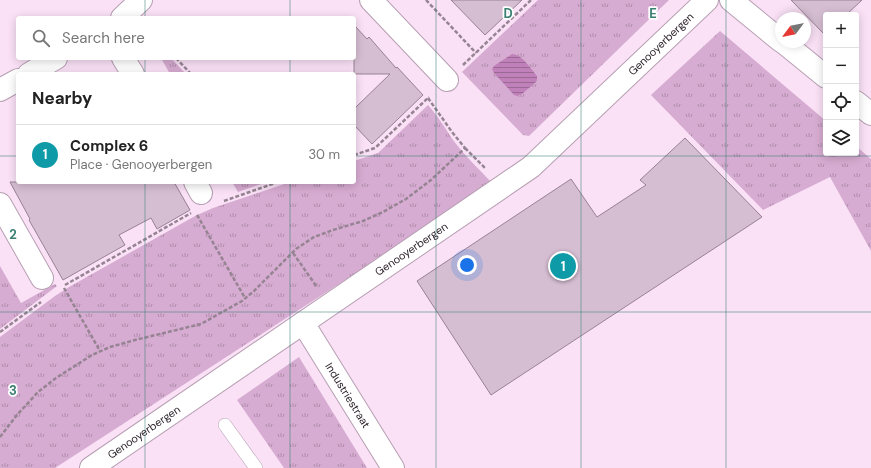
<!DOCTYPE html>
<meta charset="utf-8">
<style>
:root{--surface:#fff;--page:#f2f2f2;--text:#222;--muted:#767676;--line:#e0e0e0;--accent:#3c8074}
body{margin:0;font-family:"DM Sans",sans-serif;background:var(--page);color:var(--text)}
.controls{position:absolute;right:12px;top:12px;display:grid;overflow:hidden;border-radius:4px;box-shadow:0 2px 10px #0003}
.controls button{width:36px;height:36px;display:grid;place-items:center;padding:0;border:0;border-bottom:1px solid var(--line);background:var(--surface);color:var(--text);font:20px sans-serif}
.compass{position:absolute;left:775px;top:12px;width:36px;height:36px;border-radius:50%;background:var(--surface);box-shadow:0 2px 10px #0003;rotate:238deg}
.you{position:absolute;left:467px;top:265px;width:14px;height:14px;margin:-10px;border:3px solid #fff;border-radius:50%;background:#1a73e8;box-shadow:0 0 0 6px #1a73e833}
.badge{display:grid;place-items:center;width:26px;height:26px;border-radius:50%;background:var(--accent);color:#fff;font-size:13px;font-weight:700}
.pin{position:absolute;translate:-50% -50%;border:2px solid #fff;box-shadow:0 1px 4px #0006}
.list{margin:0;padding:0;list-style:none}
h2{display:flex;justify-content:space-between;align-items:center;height:52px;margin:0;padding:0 16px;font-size:17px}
h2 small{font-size:13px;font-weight:400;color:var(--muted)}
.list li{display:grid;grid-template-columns:26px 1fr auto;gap:12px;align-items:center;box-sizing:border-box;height:60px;padding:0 16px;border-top:1px solid var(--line)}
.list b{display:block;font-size:15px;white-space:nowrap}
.list p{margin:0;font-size:13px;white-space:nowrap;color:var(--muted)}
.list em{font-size:13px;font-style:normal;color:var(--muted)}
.icon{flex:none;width:22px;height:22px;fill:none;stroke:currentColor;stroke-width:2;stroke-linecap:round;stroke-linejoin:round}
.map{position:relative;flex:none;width:871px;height:468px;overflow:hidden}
.search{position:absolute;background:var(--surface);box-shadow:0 2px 10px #0003;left:16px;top:16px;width:340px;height:44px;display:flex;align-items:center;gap:10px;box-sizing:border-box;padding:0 14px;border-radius:4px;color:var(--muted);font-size:15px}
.panel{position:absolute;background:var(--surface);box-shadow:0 2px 10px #0003;left:16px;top:72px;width:340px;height:112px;border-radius:4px}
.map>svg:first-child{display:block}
.grass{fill:url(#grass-tufts)}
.water{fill:url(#water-rules)}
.building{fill:#d6bed2;stroke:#988195}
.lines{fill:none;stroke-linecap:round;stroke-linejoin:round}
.service-casing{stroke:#b79fb3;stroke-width:14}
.minor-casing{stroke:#b79fb3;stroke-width:24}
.path{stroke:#968493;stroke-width:2.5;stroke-dasharray:4 2;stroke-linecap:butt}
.service{stroke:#fff;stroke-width:13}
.minor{stroke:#fff;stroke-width:22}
.grid{fill:none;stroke:#3c8074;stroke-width:1;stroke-opacity:0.55}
.labels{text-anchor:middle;stroke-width:3.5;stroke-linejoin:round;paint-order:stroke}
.street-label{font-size:11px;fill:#2e242c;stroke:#fff}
.grid-label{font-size:13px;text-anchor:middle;font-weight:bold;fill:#3c8074;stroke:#fff;stroke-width:3.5;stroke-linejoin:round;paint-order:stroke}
</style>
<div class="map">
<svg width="871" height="468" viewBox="0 0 871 468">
<defs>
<pattern id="grass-tufts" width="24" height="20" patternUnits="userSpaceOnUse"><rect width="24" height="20" fill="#d7acd2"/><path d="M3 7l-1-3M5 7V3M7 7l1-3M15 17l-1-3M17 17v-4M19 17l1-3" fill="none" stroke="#af8cab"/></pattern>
<pattern id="water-rules" width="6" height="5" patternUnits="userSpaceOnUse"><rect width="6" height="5" fill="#c080b9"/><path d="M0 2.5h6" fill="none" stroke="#9c6997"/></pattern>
</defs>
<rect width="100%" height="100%" fill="#fae1f6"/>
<!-- grass -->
<g class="grass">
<polygon points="538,0 669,0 529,136 523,135 462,72"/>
<polygon points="720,31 826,121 826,153 856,153 856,146 871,159 871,251 830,177 763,210 651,95"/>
<polygon points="161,58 171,58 186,74 170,74"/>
<path d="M428 105C438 116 445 128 453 140 465 156 479 169 493 184L55 468H0V337L55 296 69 287 195 216 213 208 290 182H354V161L378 153Z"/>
<polygon points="232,182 267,182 238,192"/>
<polygon points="0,266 21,303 55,284 57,286 0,329"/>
<polygon points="299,357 367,468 284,468 237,400"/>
</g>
<!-- water -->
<path class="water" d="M512 54C522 54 531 69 537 76V80L536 82 522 94 517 96 514 95 494 73 492 69 494 66Z"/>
<!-- building -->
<g class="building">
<polygon points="451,0 522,0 485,35"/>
<polygon points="791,0 862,0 846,15 826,15 826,34 825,35"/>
<polygon points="354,25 367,39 369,37 396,68 397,67 423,95 372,144 354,125 354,109 390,74 354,74"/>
<polygon points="685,138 762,217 491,395 417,281 571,179 597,217 646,185 640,180"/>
<polygon points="10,182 174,182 190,210 157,229 151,218 119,235 125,245 63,280 29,220 30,219"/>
</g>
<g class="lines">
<defs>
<polyline id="service" points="225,425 256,468"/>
<g id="minor">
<polyline points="371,0 447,80"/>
<polyline points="731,0 781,41"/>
<polyline points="122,18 141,0"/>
<polyline points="783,42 826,77"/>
<polyline points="123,58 133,74"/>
<polyline points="29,74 56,58"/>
<polyline points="0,90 18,80"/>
<polyline points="856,102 871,114"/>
<polyline points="195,182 201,193"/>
<polyline points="0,204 42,278"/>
<path id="s1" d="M303 323 393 468"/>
<path id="s2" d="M91 468 531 167 707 0"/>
</g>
</defs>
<!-- service casing -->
<use href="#service" class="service-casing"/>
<!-- minor casing -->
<use href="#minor" class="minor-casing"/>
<!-- path -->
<g class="path">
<polyline points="426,0 476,53"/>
<polyline points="176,58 191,74"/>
<polyline points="463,65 531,0"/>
<polyline points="465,148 486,169"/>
<polyline points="354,155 375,148 429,97"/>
<polyline points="224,201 278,182"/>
<polyline points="197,215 245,298"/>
<polyline points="293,253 317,287"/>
<polyline points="65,285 191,213"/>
<polyline points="64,288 100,351"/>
<polyline points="0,332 41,302"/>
<polyline points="0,437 17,415 38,392 56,378 92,355 110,347 135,340 201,324 224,311 242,301 254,291 296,249 314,237 333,230 363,221 383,212 406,199 431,180 465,148 452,132 428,98"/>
</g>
<!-- service -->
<use href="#service" class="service"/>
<!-- minor -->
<use href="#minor" class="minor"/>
</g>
<!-- grid -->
<path class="grid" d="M145 0V18M290 0V18M436 0V468M581 0V468M726 0V468M145 58V74M290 58V74M0 156H18M354 156H871M145 182V468M290 182V468M0 312H871"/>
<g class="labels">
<!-- street labels -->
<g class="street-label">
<text dy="4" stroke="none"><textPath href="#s2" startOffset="712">Genooyerbergen</textPath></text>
<text dy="4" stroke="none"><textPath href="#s2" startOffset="388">Genooyerbergen</textPath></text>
<text dy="4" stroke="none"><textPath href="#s1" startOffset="85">Industriestraat</textPath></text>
<text dy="4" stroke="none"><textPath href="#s2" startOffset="64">Genooyerbergen</textPath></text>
</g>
</g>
<g class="grid-label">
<text x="508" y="18">D</text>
<text x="653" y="18">E</text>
<text x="13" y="239">2</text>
<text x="13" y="395">3</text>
</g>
</svg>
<div class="controls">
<button>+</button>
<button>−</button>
<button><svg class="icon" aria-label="locate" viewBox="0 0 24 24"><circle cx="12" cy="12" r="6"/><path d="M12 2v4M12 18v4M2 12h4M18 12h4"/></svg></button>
<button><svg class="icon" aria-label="layers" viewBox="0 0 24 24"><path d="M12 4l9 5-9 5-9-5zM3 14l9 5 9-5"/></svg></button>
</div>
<svg class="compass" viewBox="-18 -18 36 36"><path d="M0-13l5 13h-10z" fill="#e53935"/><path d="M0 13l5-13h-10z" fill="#767676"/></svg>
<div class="you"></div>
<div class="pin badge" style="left:563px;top:266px;background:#0f9aa8">1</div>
<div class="search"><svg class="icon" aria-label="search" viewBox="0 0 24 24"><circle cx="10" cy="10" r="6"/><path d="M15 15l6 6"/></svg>Search here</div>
<section class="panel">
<h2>Nearby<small></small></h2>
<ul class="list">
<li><span class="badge" style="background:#0f9aa8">1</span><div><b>Complex 6</b><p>Place · Genooyerbergen</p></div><em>30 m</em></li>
</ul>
</section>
</div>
